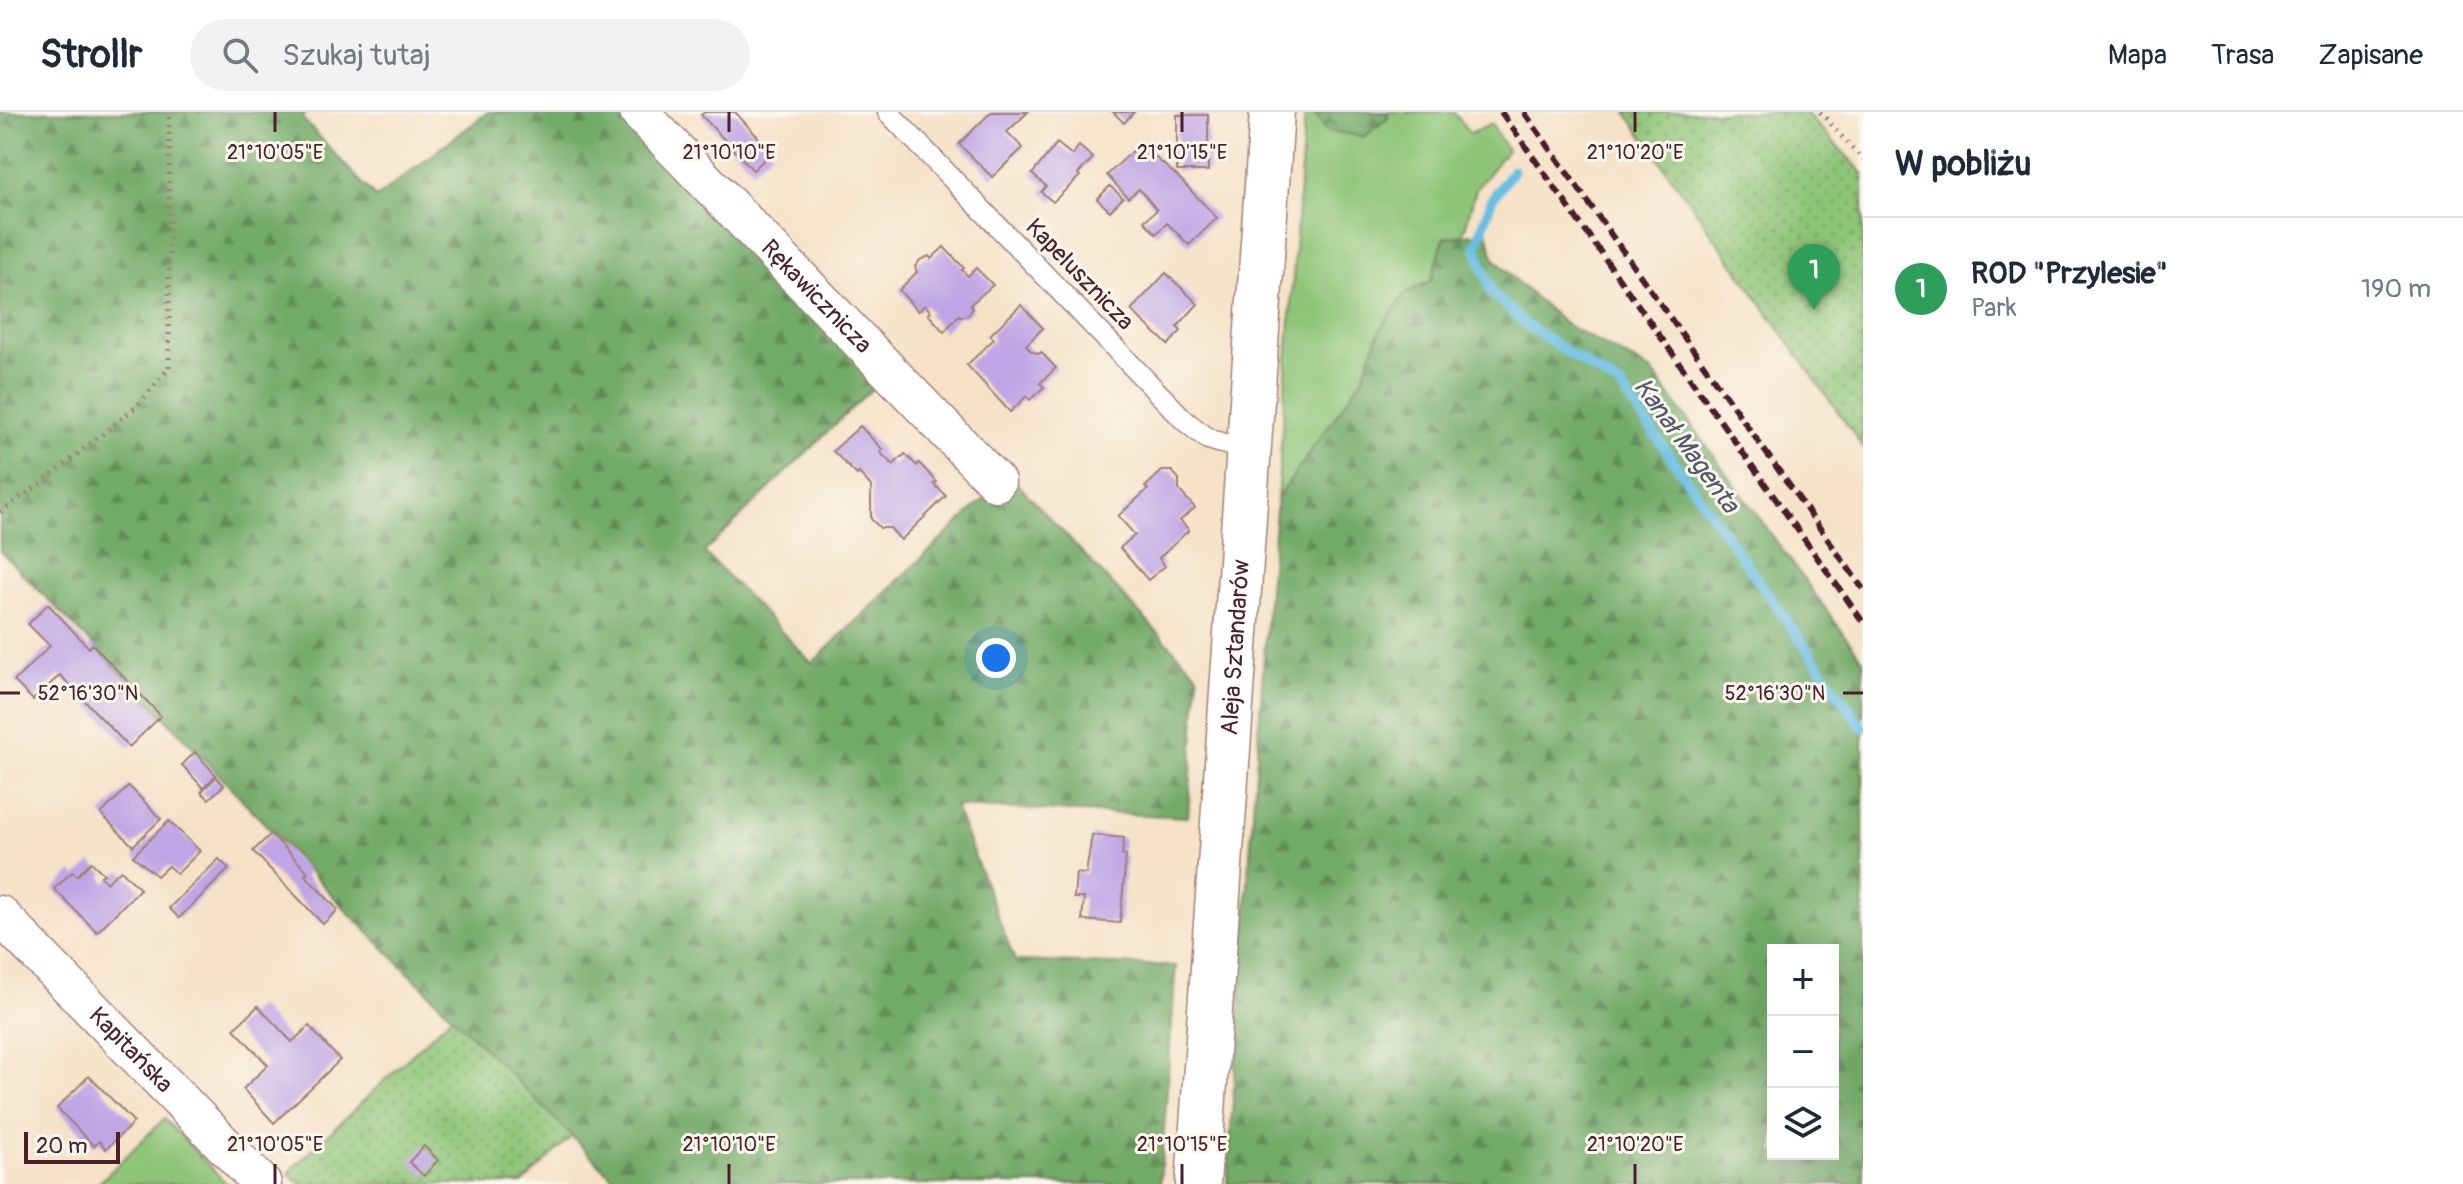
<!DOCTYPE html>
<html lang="pl">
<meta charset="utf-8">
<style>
:root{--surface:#fff;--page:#f2f2f3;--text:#1f2937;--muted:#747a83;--line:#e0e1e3;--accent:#b5179e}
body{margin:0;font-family:Pangolin,sans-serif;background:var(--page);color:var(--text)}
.controls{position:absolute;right:24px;bottom:24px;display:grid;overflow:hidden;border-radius:0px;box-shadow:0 8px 32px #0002}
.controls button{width:72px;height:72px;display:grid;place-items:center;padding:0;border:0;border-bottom:2px solid var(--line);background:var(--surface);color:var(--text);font:40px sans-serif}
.scale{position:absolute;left:24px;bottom:20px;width:96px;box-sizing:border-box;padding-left:8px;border:4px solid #4a1f2b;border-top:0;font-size:22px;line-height:28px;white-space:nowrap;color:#4a1f2b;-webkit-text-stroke:6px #fbf7ec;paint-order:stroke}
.you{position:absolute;left:996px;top:546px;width:28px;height:28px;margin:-20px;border:6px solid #fff;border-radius:50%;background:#1a73e8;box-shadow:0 0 0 12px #1a73e833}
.badge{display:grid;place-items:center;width:52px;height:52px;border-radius:50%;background:var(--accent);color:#fff;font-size:26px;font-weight:700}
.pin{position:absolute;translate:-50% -66px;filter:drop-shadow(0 2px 4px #0008)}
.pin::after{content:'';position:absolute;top:42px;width:28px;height:24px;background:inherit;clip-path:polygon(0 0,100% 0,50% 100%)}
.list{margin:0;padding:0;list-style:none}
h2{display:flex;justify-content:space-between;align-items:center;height:104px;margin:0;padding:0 32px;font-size:34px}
h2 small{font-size:26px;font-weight:400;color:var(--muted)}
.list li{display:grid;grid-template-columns:52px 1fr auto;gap:24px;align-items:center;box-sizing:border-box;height:144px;padding:0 32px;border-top:2px solid var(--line)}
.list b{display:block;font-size:30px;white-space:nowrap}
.list p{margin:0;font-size:26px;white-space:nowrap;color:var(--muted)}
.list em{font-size:26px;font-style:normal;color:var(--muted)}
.icon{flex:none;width:44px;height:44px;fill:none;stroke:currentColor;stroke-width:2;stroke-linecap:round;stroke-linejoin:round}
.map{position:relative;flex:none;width:1863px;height:1072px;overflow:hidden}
header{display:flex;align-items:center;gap:48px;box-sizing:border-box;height:112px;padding:0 40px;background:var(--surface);border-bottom:2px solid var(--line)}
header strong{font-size:38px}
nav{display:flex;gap:44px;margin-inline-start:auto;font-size:28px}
.search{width:560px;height:72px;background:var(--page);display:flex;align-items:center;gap:20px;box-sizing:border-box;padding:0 28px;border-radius:44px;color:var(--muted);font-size:30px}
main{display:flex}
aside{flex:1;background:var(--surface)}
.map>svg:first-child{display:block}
.grass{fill:#8dc477;stroke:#6c7251;stroke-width:2}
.forest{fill:url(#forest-firs);stroke:#5e644a;stroke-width:2;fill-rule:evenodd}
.garden{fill:url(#garden-dots);stroke:#6c7251;stroke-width:2}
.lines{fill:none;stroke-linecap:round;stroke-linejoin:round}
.stream{stroke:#67bee4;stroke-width:10}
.building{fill:#bfa5e5}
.service-casing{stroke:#a08079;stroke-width:23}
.minor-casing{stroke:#a08079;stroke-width:41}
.tertiary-casing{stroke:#a08079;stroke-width:47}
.path{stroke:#a08079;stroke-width:5;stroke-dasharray:2 6;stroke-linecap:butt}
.service{stroke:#fff;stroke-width:20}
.minor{stroke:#fff;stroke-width:38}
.tertiary{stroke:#fff;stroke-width:44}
.rail{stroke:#4a1f2b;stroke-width:6;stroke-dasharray:12 6;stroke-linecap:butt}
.ticks{fill:none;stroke:#4a1f2b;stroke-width:3}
.labels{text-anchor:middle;stroke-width:6;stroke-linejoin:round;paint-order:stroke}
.street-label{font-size:24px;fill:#4a1f2b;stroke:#fbf7ec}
.water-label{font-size:26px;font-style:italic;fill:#54576c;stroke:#fbf7ec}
.ticks-label{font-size:20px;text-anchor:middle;fill:#4a1f2b;stroke:#fbf7ec;stroke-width:6;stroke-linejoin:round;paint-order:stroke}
</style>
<header>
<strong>Strollr</strong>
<div class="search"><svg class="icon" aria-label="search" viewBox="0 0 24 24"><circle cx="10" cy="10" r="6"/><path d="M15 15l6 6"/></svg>Szukaj tutaj</div>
<nav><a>Mapa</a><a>Trasa</a><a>Zapisane</a></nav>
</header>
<main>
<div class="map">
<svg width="1863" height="1072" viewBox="0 0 1863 1072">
<defs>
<pattern id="forest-firs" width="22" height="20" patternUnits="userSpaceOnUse" patternTransform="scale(2)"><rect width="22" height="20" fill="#72aa68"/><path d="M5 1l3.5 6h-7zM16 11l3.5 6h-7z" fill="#608a56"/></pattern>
<pattern id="garden-dots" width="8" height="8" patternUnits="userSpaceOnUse" patternTransform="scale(2)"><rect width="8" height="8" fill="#8dc477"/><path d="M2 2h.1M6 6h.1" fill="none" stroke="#759f62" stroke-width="1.8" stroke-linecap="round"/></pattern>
</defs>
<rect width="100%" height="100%" fill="#fbf7ec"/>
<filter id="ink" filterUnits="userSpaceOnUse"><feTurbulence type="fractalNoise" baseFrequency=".0125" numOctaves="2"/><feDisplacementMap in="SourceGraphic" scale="16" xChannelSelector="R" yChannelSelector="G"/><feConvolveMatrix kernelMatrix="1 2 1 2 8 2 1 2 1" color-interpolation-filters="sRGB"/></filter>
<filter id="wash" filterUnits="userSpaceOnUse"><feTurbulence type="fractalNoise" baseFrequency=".006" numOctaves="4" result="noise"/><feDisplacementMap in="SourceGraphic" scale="32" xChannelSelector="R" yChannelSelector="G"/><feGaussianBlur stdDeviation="1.8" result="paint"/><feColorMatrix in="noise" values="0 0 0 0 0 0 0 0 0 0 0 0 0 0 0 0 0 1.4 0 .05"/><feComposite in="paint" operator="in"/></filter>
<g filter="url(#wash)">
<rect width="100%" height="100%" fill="#f5e2c7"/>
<!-- grass -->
<g class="grass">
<polygon points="1305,0 1314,0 1327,18 1388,6 1387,0 1454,0 1470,22 1491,12 1507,38 1476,77 1463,123 1444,126 1431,169 1406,181 1381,216 1362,267 1277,387"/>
<polygon points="164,1007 227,1072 98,1072"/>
</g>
<!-- forest -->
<g class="forest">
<polygon points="0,0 307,0 302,6 376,86 488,0 624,0 881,268 704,440 812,551 1009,363 1198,563 1188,705 955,694 1015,849 1176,854 1160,1072 619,1072 344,796 176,617 0,439"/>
<polygon points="1314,0 1387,0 1388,6 1364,25 1326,18"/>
<path d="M1487 120 1494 146 1516 169 1565 212 1652 259 1863 548V1072H1227L1267 500 1277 387 1362 267 1381 216 1406 181 1431 169 1444 126ZM1773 838H1833V1042H1773Z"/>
</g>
<!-- garden -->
<g class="garden">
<polygon points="1629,0 1805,0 1863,61 1863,335 1627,2"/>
<polygon points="452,904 572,1024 522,1072 299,1072 288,1061"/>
</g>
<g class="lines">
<!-- stream -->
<polyline class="stream" points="1513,58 1492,87 1476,136 1492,181 1526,213 1621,275 1863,616"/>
</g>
<g id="blocks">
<!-- building -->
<g class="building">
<polygon points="705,0 735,0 772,40 753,58 701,3"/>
<polygon points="991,0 1028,0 1007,20 1023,36 992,65 959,32"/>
<polygon points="1113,0 1134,0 1124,11"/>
<rect x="1177" y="3" width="31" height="56"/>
<polygon points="1057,31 1072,43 1079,34 1093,46 1078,62 1080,64 1053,90 1041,80 1046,74 1032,62"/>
<polygon points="1140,32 1178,65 1217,106 1189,133 1167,111 1156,122 1144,109 1157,98 1139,77 1128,86 1107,63"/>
<polygon points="1110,74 1123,86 1110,99 1097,87"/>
<polygon points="944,135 964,156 962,158 968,164 976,156 993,173 971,192 972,197 968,203 963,205 959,203 944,220 928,202 931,200 925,193 918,199 899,178 917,160 915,155 920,148 929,144 931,147"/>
<polygon points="1166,161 1198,192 1177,215 1181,219 1168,233 1131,198"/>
<polygon points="1021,193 1043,216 1026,233 1031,239 1039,242 1041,240 1056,256 1040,271 1044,275 1030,288 1027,284 1010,300 967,253 994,227 990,223"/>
<polygon points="860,314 883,338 880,340 893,353 905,342 917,354 919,351 937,370 934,372 946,384 901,428 890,416 880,416 871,407 871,374 859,361 857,363 833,339"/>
<polygon points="1162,359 1172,359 1179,367 1179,378 1195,396 1180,408 1189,418 1159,446 1165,454 1148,468 1120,436 1135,423 1118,404 1148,377 1145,375"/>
<polygon points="48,492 89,536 92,532 161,604 129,635 60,563 33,588 14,569 50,534 28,512"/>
<polygon points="195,640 216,663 203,676 182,653"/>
<polygon points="216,665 224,673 209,687 201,680"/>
<polygon points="129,674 161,707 133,734 101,702"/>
<polygon points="169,709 200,739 177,762 168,754 157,764 133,744"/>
<polygon points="271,722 308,760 305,763 338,798 323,812 253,739"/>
<polygon points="1092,723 1124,726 1122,743 1126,744 1120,811 1082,808 1084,786 1074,786 1076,761 1086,762"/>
<polygon points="219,747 229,757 179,806 169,796"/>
<polygon points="91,750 104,762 101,764 106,771 121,758 140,777 97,820 54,777 72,760 77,764"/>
<polygon points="258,894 292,930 309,914 340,948 274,1011 243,977 268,953 234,917"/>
<polygon points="89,964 134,1010 106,1037 99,1029 94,1034 57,996"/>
<polygon points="424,1034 438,1048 424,1064 409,1050"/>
</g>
</g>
</g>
<g filter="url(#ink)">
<use href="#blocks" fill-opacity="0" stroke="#a08079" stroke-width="2"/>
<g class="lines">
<defs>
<polyline id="service" points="888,0 1185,309 1208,327 1249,339"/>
<g id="minor">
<path id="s1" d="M639 0 996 370"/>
<path id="s2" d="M0 803 262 1072"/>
</g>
<g id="tertiary">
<path id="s3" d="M1198 1072 1272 0"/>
</g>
</defs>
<!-- service casing -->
<use href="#service" class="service-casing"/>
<!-- minor casing -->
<use href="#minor" class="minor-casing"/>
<!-- tertiary casing -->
<use href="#tertiary" class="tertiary-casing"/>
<!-- path -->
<g class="path">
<polyline points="1820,0 1863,48"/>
<polyline points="0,400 47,367 138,293 169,256 169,0"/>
</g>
<!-- service -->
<use href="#service" class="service"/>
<!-- minor -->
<use href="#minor" class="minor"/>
<!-- tertiary -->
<use href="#tertiary" class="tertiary"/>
<!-- rail -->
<g class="rail">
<polyline points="1501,0 1863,510"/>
<polyline points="1524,0 1863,477"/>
</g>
</g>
</g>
<!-- ticks -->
<path class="ticks" d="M275 0V20M729 0V20M1182 0V20M1635 0V20M0 581H20M1843 581H1863M275 1052V1072M729 1052V1072M1182 1052V1072M1635 1052V1072"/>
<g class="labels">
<!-- street labels -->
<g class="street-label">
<text transform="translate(1080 162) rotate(46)" y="8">Kapelusznicza</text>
<text dy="8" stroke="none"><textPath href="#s1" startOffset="256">Rękawicznicza</textPath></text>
<text dy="8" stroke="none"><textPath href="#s3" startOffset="538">Aleja Sztandarów</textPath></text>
<text dy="8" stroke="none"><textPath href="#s2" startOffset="188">Kapitańska</textPath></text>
</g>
<!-- water labels -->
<g class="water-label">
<text transform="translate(1687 333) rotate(54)" y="9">Kanał Magenta</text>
</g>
</g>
<g class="ticks-label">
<text x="275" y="47">21°10'05"E</text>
<text x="729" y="47">21°10'10"E</text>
<text x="1182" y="47">21°10'15"E</text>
<text x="1635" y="47">21°10'20"E</text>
<text x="88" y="588">52°16'30"N</text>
<text x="1775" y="588">52°16'30"N</text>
<text x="275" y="1039">21°10'05"E</text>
<text x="729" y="1039">21°10'10"E</text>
<text x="1182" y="1039">21°10'15"E</text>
<text x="1635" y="1039">21°10'20"E</text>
</g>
</svg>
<div class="controls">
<button>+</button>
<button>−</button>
<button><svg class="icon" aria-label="layers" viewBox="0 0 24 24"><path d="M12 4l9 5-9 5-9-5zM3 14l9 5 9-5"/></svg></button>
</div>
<div class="scale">20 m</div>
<div class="you"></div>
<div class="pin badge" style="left:1814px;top:198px;background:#2e9e5b">1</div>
</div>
<aside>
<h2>W pobliżu<small></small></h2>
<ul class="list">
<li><span class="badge" style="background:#2e9e5b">1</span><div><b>ROD &quot;Przylesie&quot;</b><p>Park</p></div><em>190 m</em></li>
</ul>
</aside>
</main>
